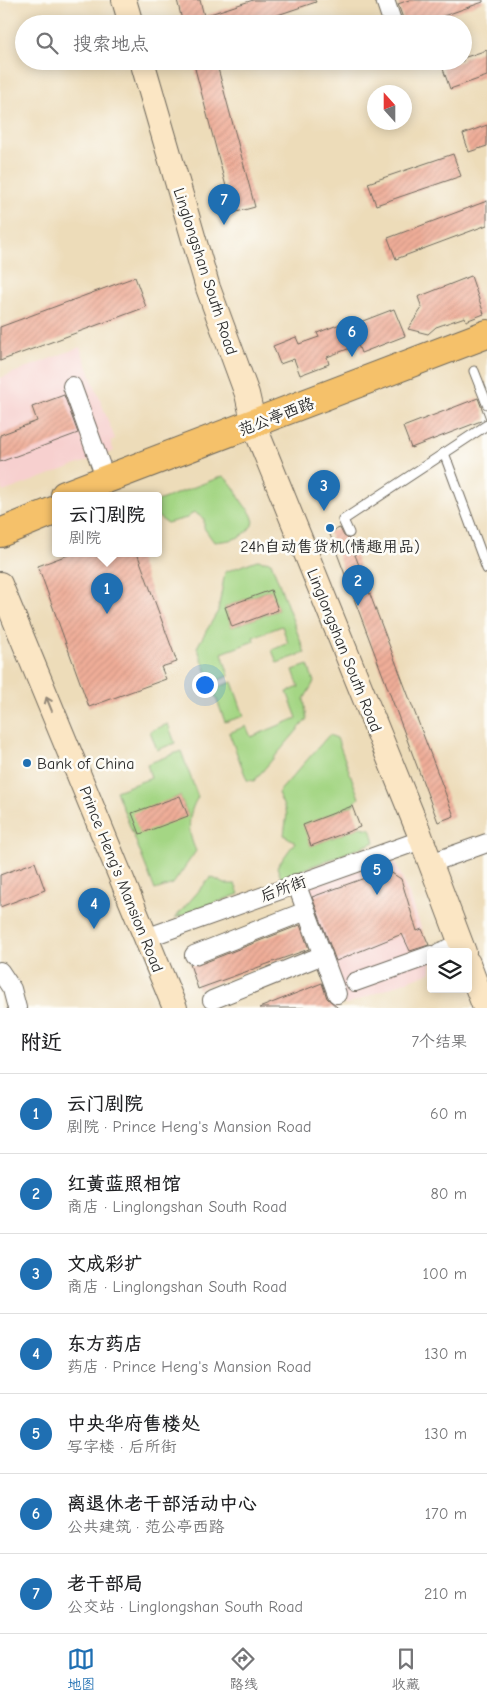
<!DOCTYPE html>
<html lang="zh">
<meta charset="utf-8">
<style>
:root{--surface:#fff;--page:#f6f6f6;--text:#202124;--muted:#757577;--line:#e0e0e0;--accent:#1f6fb2}
body{margin:0;font-family:"Comic Neue","LXGW WenKai TC",sans-serif;background:var(--page);color:var(--text)}
.controls{position:absolute;right:15px;bottom:15px;display:grid;overflow:hidden;border-radius:5px;box-shadow:0 2px 12px #0003}
.controls button{width:45px;height:45px;display:grid;place-items:center;padding:0;border:0;border-bottom:1px solid var(--line);background:var(--surface);color:var(--text);font:25px sans-serif}
.compass{position:absolute;left:367px;top:85px;width:45px;height:45px;border-radius:50%;background:var(--surface);box-shadow:0 2px 12px #0003;rotate:339deg}
.you{position:absolute;left:204px;top:684px;width:18px;height:18px;margin:-12px;border:4px solid #fff;border-radius:50%;background:#1a73e8;box-shadow:0 0 0 8px #1a73e833}
.badge{display:grid;place-items:center;width:32px;height:32px;border-radius:50%;background:var(--accent);color:#fff;font-size:16px;font-weight:700}
.pin{position:absolute;translate:-50% -41px;filter:drop-shadow(0 1px 2px #0008)}
.pin::after{content:'';position:absolute;top:26px;width:18px;height:15px;background:inherit;clip-path:polygon(0 0,100% 0,50% 100%)}
.popup{position:absolute;left:52px;top:492px;width:110px;height:65px;box-sizing:border-box;display:grid;place-content:center;border-radius:5px;background:var(--surface);filter:drop-shadow(0 1px 4px #0005);font-size:16px;white-space:nowrap;color:var(--muted)}
.popup b{font-size:19px;color:var(--text)}
.popup::after{content:'';position:absolute;left:50%;top:100%;margin-left:-10px;border:10px solid transparent;border-top-color:var(--surface)}
.list{margin:0;padding:0;list-style:none}
h2{display:flex;justify-content:space-between;align-items:center;height:65px;margin:0;padding:0 20px;font-size:21px}
h2 small{font-size:16px;font-weight:400;color:var(--muted)}
.list li{display:grid;grid-template-columns:32px 1fr auto;gap:15px;align-items:center;box-sizing:border-box;height:80px;padding:0 20px;border-top:1px solid var(--line)}
.list b{display:block;font-size:19px;white-space:nowrap}
.list p{margin:0;font-size:16px;white-space:nowrap;color:var(--muted)}
.list em{font-size:16px;font-style:normal;color:var(--muted)}
.icon{flex:none;width:28px;height:28px;fill:none;stroke:currentColor;stroke-width:2;stroke-linecap:round;stroke-linejoin:round}
.map{position:relative;flex:none;width:487px;height:1008px;overflow:hidden}
.search{position:absolute;background:var(--surface);box-shadow:0 2px 12px #0003;left:15px;right:15px;top:15px;height:55px;display:flex;align-items:center;gap:12px;box-sizing:border-box;padding:0 18px;border-radius:28px;color:var(--muted);font-size:19px}
.sheet{height:625px;background:var(--surface)}
nav{display:flex;justify-content:space-around;align-items:center;box-sizing:border-box;height:70px;border-top:1px solid var(--line);background:var(--surface);font-size:14px;color:var(--muted)}
nav a{display:grid;justify-items:center;gap:2px}
nav .on{color:var(--accent)}
.map>svg:first-child{display:block}
.built{fill:#f7d0cf}
.green{fill:#a4d684;stroke:#688058;fill-rule:evenodd}
.building{fill:url(#building-hatch)}
.lines{fill:none;stroke-linecap:round;stroke-linejoin:round}
.lane-casing{stroke:#6f695d;stroke-width:11}
.street-casing{stroke:#6f695d;stroke-width:20}
.secondary-casing{stroke:#6f695d;stroke-width:26}
.primary-casing{stroke:#6f695d;stroke-width:30}
.lane{stroke:#fff;stroke-width:9}
.street{stroke:#fff;stroke-width:18}
.secondary{stroke:#fbe6c4;stroke-width:24}
.primary{stroke:#f5c16b;stroke-width:28}
.oneway{stroke:#938878}
.poi-dot{fill:#1f6fb2;stroke:#fdfcf7;stroke-width:2}
.labels{text-anchor:middle;stroke-width:5;stroke-linejoin:round;paint-order:stroke}
.street-label{font-size:16px;fill:#2b2b2b;stroke:#fdfcf7}
.poi-label{font-size:16px;fill:#2b2b2b;stroke:#fdfcf7}
</style>
<div class="map">
<svg width="487" height="1008" viewBox="0 0 487 1008">
<defs>
<pattern id="building-hatch" width="6" height="6" patternUnits="userSpaceOnUse" patternTransform="scale(1.25)"><rect width="6" height="6" fill="#efad98"/><path d="M-1 1l2-2M0 6l6-6M5 7l2-2" fill="none" stroke="#cd9583"/></pattern>
</defs>
<rect width="100%" height="100%" fill="#fdfcf7"/>
<filter id="ink" filterUnits="userSpaceOnUse"><feTurbulence type="fractalNoise" baseFrequency=".02" numOctaves="2"/><feDisplacementMap in="SourceGraphic" scale="10" xChannelSelector="R" yChannelSelector="G"/><feConvolveMatrix kernelMatrix="1 2 1 2 8 2 1 2 1" color-interpolation-filters="sRGB"/></filter>
<filter id="wash" filterUnits="userSpaceOnUse"><feTurbulence type="fractalNoise" baseFrequency=".0096" numOctaves="4" result="noise"/><feDisplacementMap in="SourceGraphic" scale="20" xChannelSelector="R" yChannelSelector="G"/><feGaussianBlur stdDeviation="1.12" result="paint"/><feColorMatrix in="noise" values="0 0 0 0 0 0 0 0 0 0 0 0 0 0 0 0 0 1.4 0 .05"/><feComposite in="paint" operator="in"/></filter>
<g filter="url(#wash)">
<rect width="100%" height="100%" fill="#eddcb9"/>
<!-- built -->
<g class="built">
<polygon points="80,347 115,439 110,441 114,451 3,492 0,483 0,378"/>
<polygon points="393,857 413,904 431,957 431,972 345,1005 304,889"/>
</g>
<!-- green -->
<g class="green">
<path d="M223 476C236 487 234 489 242 502 248 511 251 510 254 522 244 539 233 540 214 542L204 528V519L194 512 187 518 167 523 158 517V501Z"/>
<path d="M257 560 271 562 305 653 277 663 272 650 288 643 282 626 253 637 254 641 222 653 229 676 211 683 197 647 218 611 225 572ZM270 590 278 610 232 627 225 607Z"/>
<polygon points="308,665 314,682 304,699 307,719 254,781 247,780 229,733 246,726 251,737 297,718 287,692 299,687 293,670"/>
<polygon points="232,682 244,716 225,722 213,689"/>
<polygon points="168,724 175,743 157,750 150,731"/>
<polygon points="329,735 337,738 359,798 352,806 304,825 311,846 360,827 371,829 375,842 281,878 277,867 295,842 284,835 287,814 278,793"/>
<path d="M181 751 198 797C187 815 187 832 196 851L173 884 155 890 116 791 151 778 147 764ZM180 796 188 816 133 814Z"/>
<polygon points="211,877 225,884 235,884 239,894 175,918"/>
</g>
<g id="blocks">
<!-- building -->
<g class="building">
<polygon points="177,0 200,0 204,16 253,0 315,0 316,2 251,24 183,24"/>
<polygon points="409,0 483,0 483,2 421,24 405,24 398,4"/>
<polygon points="487,50 487,76 450,89 442,66 463,61 463,58"/>
<polygon points="193,61 216,61 255,207 233,213"/>
<polygon points="487,125 487,146 469,152 463,134"/>
<polygon points="453,154 461,176 376,205 368,183"/>
<polygon points="487,201 487,225 396,259 388,238"/>
<polygon points="471,276 484,314 466,321 465,317 436,327 428,334 408,329 422,308 418,297"/>
<polygon points="135,277 146,307 0,361 0,327"/>
<polygon points="394,309 405,336 361,353 358,345 327,357 329,364 300,375 294,359 280,364 273,346 296,337 299,344 319,337 317,333 353,319 355,324"/>
<polygon points="64,395 78,433 0,462 0,435 37,421 32,407"/>
<polygon points="478,398 486,419 411,448 403,427"/>
<polygon points="340,528 344,536 349,539 454,816 438,822 329,532"/>
<polygon points="73,553 137,553 177,662 161,667 166,679 89,707 38,566"/>
<polygon points="271,590 278,610 232,627 225,607"/>
<polygon points="180,796 188,816 140,834 132,813"/>
<polygon points="352,806 360,827 311,846 303,825"/>
<polygon points="35,862 45,890 0,907 0,875"/>
<polygon points="387,870 401,879 417,931 422,929 429,945 410,951 402,934 336,961 312,897"/>
<polygon points="300,925 309,949 198,989 190,964 198,965"/>
<polygon points="322,983 327,998 338,1008 259,1008"/>
</g>
</g>
</g>
<g filter="url(#ink)">
<use href="#blocks" fill-opacity="0" stroke="#6f695d" stroke-width="1"/>
<g class="lines">
<defs>
<g id="lane">
<polyline points="474,371 487,404"/>
<polyline points="444,453 487,569"/>
<polyline points="349,533 343,520 487,425"/>
</g>
<g id="street">
<polyline points="385,0 393,24"/>
<polyline points="72,386 106,480"/>
<polyline points="431,863 487,843"/>
<polyline points="296,883 337,994"/>
<polyline points="146,938 421,840"/>
<polyline points="440,952 461,944"/>
<polyline points="194,955 306,911"/>
<polyline points="0,971 12,989 17,1008"/>
<polyline points="355,982 431,955"/>
<polyline points="212,1000 323,955"/>
</g>
<g id="secondary">
<polyline points="124,0 131,24"/>
<polyline points="142,61 208,288 247,394 254,425 418,830 464,952"/>
<polyline points="0,584 175,1008"/>
<polyline points="468,963 485,1008"/>
</g>
<g id="primary">
<polyline points="65,495 487,334"/>
<polyline points="0,533 56,510"/>
</g>
</defs>
<!-- lane casing -->
<use href="#lane" class="lane-casing"/>
<!-- street casing -->
<use href="#street" class="street-casing"/>
<!-- secondary casing -->
<use href="#secondary" class="secondary-casing"/>
<!-- primary casing -->
<use href="#primary" class="primary-casing"/>
<!-- lane -->
<use href="#lane" class="lane"/>
<!-- street -->
<use href="#street" class="street"/>
<!-- secondary -->
<use href="#secondary" class="secondary"/>
<!-- primary -->
<use href="#primary" class="primary"/>
</g>
<!-- one-way arrows -->
<defs><path id="oneway-shaft" d="M-6 0H5M1.5-3L5.5 0L1.5 3" fill="none" stroke-width="1.6" stroke-linecap="round" stroke-linejoin="round" transform="scale(1.25)"/></defs>
<use class="oneway" href="#oneway-shaft" transform="translate(49 704) rotate(-112)"/>
</g>
<!-- markers -->
<g class="poi-dot">
<circle cx="330" cy="528" r="5"/>
<circle cx="27" cy="763" r="5"/>
</g>
<g class="labels">
<!-- street labels -->
<g class="street-label">
<text transform="translate(206 271) rotate(72)" y="6">Linglongshan South Road</text>
<text transform="translate(276 416) rotate(-21)" y="6">范公亭西路</text>
<text transform="translate(345 650) rotate(68)" y="6">Linglongshan South Road</text>
<text transform="translate(122 879) rotate(68)" y="6">Prince Heng's Mansion Road</text>
<text transform="translate(283 888) rotate(-20)" y="6">后所街</text>
</g>
<!-- poi labels -->
<g class="poi-label">
<text x="330" y="552">24h自动售货机(情趣用品)</text>
<text x="37" y="769" text-anchor="start">Bank of China</text>
</g>
</g>
</svg>
<div class="controls">
<button><svg class="icon" aria-label="layers" viewBox="0 0 24 24"><path d="M12 4l9 5-9 5-9-5zM3 14l9 5 9-5"/></svg></button>
</div>
<svg class="compass" viewBox="-18 -18 36 36"><path d="M0-13l5 13h-10z" fill="#e53935"/><path d="M0 13l5-13h-10z" fill="#757577"/></svg>
<div class="you"></div>
<div class="pin badge" style="left:107px;top:614px">1</div>
<div class="popup"><b>云门剧院</b>剧院</div>
<div class="pin badge" style="left:358px;top:606px">2</div>
<div class="pin badge" style="left:324px;top:511px">3</div>
<div class="pin badge" style="left:94px;top:929px">4</div>
<div class="pin badge" style="left:377px;top:895px">5</div>
<div class="pin badge" style="left:352px;top:357px">6</div>
<div class="pin badge" style="left:224px;top:225px">7</div>
<div class="search"><svg class="icon" aria-label="search" viewBox="0 0 24 24"><circle cx="10" cy="10" r="6"/><path d="M15 15l6 6"/></svg>搜索地点</div>
</div>
<section class="sheet">
<h2>附近<small>7个结果</small></h2>
<ul class="list">
<li><span class="badge">1</span><div><b>云门剧院</b><p>剧院 · Prince Heng's Mansion Road</p></div><em>60 m</em></li>
<li><span class="badge">2</span><div><b>红黄蓝照相馆</b><p>商店 · Linglongshan South Road</p></div><em>80 m</em></li>
<li><span class="badge">3</span><div><b>文成彩扩</b><p>商店 · Linglongshan South Road</p></div><em>100 m</em></li>
<li><span class="badge">4</span><div><b>东方药店</b><p>药店 · Prince Heng's Mansion Road</p></div><em>130 m</em></li>
<li><span class="badge">5</span><div><b>中央华府售楼处</b><p>写字楼 · 后所街</p></div><em>130 m</em></li>
<li><span class="badge">6</span><div><b>离退休老干部活动中心</b><p>公共建筑 · 范公亭西路</p></div><em>170 m</em></li>
<li><span class="badge">7</span><div><b>老干部局</b><p>公交站 · Linglongshan South Road</p></div><em>210 m</em></li>
</ul>
</section>
<nav>
<a class="on"><svg class="icon" aria-label="map" viewBox="0 0 24 24"><path d="M3 6l6-2 6 2 6-2v14l-6 2-6-2-6 2zM9 4v14M15 6v14"/></svg>地图</a>
<a><svg class="icon" aria-label="directions" viewBox="0 0 24 24"><path d="M12 3l9 9-9 9-9-9zM9 14v-3h6M13 9l2 2-2 2"/></svg>路线</a>
<a><svg class="icon" aria-label="saved" viewBox="0 0 24 24"><path d="M7 4h10v16l-5-4-5 4z"/></svg>收藏</a>
</nav>
